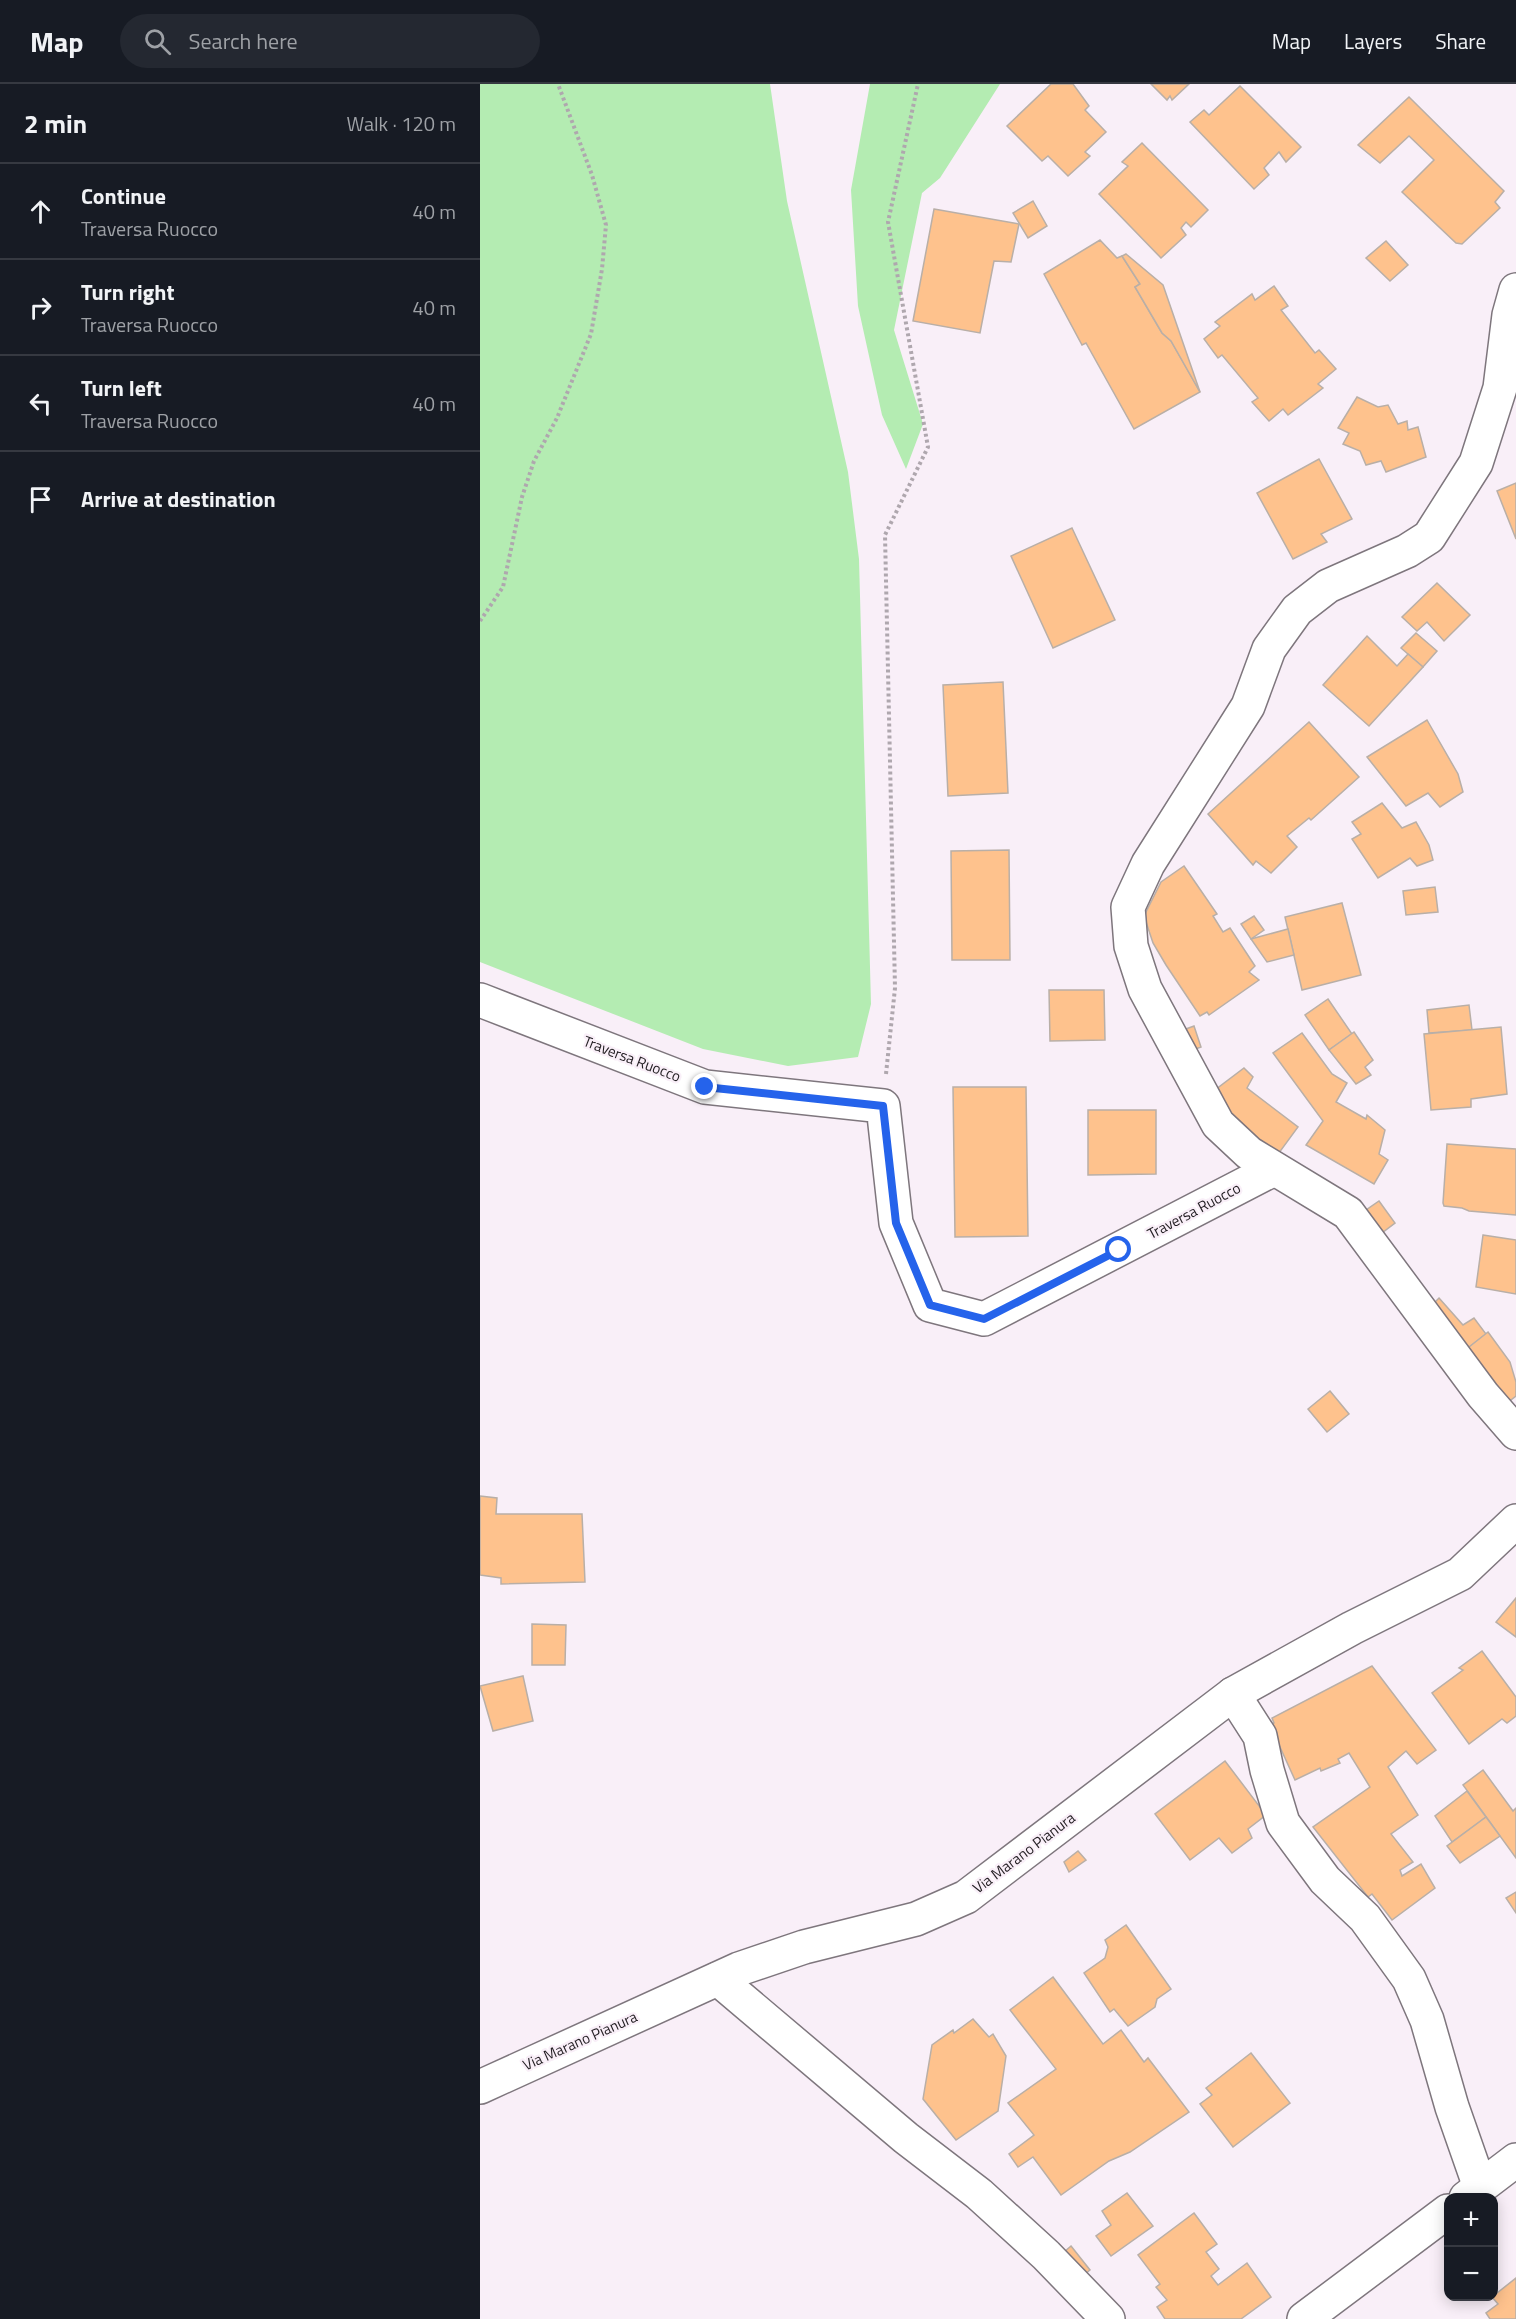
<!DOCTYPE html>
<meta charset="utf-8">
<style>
:root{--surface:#171b24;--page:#242831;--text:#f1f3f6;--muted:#9ea1a6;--line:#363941}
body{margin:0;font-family:"Titillium Web",sans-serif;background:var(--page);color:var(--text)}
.controls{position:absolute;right:18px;bottom:18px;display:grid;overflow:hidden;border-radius:12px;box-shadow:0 3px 15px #0003}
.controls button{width:54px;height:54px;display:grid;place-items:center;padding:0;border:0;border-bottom:2px solid var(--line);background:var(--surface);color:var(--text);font:30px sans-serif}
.stop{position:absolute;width:18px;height:18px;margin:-14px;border:4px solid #2563eb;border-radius:50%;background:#fff}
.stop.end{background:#2563eb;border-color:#fff;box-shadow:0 2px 6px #0008}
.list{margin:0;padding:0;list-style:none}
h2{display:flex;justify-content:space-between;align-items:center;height:78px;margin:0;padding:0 24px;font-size:26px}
h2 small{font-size:20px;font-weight:400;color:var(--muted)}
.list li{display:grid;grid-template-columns:39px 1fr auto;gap:18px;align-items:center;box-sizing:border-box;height:96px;padding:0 24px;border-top:2px solid var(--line)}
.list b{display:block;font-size:22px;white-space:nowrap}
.list p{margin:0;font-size:20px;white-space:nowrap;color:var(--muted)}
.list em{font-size:20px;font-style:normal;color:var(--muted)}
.icon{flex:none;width:33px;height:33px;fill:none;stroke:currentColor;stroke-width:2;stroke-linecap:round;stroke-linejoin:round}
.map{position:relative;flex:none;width:1036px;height:2235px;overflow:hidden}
header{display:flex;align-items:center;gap:36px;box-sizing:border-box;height:84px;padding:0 30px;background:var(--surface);border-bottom:2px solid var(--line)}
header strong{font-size:28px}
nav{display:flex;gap:33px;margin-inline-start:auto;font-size:21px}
.search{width:420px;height:54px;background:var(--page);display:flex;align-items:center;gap:15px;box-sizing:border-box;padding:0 21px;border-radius:33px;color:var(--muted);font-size:22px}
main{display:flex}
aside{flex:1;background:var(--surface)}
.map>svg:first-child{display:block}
.green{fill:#b4ecb2}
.building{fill:#fec28d;stroke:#b9afa7;stroke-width:1.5}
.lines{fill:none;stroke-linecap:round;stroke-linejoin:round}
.minor-casing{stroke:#7e767d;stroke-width:36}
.tertiary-casing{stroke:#7e767d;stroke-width:36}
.path{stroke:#afa7ae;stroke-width:4;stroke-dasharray:3 3;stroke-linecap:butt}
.minor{stroke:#fff;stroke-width:33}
.tertiary{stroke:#fff;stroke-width:33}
.route{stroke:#2563eb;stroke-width:8}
.labels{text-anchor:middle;stroke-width:4.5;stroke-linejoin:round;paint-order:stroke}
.street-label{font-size:15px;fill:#211d21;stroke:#f9eff8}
</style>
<header>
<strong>Map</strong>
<div class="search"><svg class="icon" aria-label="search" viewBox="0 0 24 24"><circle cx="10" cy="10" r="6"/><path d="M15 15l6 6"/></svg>Search here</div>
<nav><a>Map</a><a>Layers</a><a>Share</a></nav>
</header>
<main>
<aside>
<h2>2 min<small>Walk · 120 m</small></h2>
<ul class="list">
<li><svg class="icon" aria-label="ahead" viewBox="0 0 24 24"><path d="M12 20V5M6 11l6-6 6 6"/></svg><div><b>Continue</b><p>Traversa Ruocco</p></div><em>40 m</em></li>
<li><svg class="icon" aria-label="right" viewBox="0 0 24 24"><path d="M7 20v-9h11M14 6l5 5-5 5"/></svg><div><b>Turn right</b><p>Traversa Ruocco</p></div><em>40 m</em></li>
<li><svg class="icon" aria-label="left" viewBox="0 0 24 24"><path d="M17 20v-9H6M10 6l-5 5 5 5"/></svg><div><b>Turn left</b><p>Traversa Ruocco</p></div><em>40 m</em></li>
<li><svg class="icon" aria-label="arrive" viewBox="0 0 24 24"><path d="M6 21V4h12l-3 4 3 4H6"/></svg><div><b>Arrive at destination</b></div></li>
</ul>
</aside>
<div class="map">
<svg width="1036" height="2235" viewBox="0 0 1036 2235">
<rect width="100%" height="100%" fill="#f9eff8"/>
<!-- green -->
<g class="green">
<polygon points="0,0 290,0 307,117 368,388 379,475 391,920 378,973 308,982 223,965 0,878"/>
<polygon points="390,0 520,0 460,94 442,109 414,246 443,340 426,385 402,331 378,222 371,106"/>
</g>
<!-- building -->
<g class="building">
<polygon points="571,0 593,0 609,22 605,26 626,48 605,68 610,72 588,92 568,72 562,77 527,42"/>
<polygon points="671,0 709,0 692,16 690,12 687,16"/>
<polygon points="760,2 821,63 806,78 799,68 784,84 789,91 774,105 710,38 724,26 729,31"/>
<polygon points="929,13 1024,107 1015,118 1020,124 982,160 976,159 922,108 954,76 929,52 900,79 878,61"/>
<polygon points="662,59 728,126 711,143 706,138 701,144 706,151 681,174 619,110 648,82 642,78"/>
<polygon points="553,117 567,142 548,154 533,129"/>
<polygon points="454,125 539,140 531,178 514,177 500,249 433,237"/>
<polygon points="620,156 637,174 642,172 660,200 655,203 682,249 691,257 720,308 654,345 606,259 602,261 564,190"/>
<polygon points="906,157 928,181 910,197 886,174"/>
<polygon points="646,170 683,201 720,308 691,257 682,249 655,203 660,200 642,172"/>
<polygon points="794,202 808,222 801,226 835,269 839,266 856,285 838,300 843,304 808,331 803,325 789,337 772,318 778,314 742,271 738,274 724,255 740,242 735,238 772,210 775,216"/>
<polygon points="877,313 898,323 908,321 918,340 927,337 928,346 938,343 946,373 906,388 901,377 886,381 880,367 863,360 869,349 858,344"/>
<polygon points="839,375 872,435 841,450 847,458 813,475 777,409"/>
<polygon points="1036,399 1036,455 1017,407"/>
<polygon points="592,444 635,536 573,564 531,472"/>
<polygon points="957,499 990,531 964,557 947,538 937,547 922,533"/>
<polygon points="936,549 957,567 943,583 921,564"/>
<polygon points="887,552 917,582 928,570 943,583 889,642 843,601"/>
<polygon points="523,598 528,709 468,712 463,601"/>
<polygon points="947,636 978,690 983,708 960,723 948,709 926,722 887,673"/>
<polygon points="829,638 879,693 831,736 829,734 807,752 817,763 791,789 776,777 773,781 728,730"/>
<polygon points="902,719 922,744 936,738 949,761 953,776 937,782 930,774 898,794 872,755 881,750 872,738"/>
<polygon points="529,766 530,876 472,876 471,767"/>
<polygon points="704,782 737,830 733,832 743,848 750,844 775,882 769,888 779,896 729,931 727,928 720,932 686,881 673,859 664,832 681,798"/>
<polygon points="955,803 958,828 926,831 923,807"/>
<polygon points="862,819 881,891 822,906 805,833"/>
<polygon points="774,832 784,846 771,855 761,840"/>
<polygon points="808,845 814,871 787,878 771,855"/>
<polygon points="569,906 624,906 625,956 570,957"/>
<polygon points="848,915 872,950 849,966 825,931"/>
<polygon points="989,921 992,946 949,949 947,926"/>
<polygon points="714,942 721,963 704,969 695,949"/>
<polygon points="1021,943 1027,1010 991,1015 991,1023 951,1026 944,950"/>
<polygon points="874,948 893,976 885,983 891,991 876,1000 849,966"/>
<polygon points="822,949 852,990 867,999 856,1018 886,1035 887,1031 905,1046 899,1070 908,1076 894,1100 826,1061 843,1037 793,969"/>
<polygon points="764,984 773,993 767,1004 818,1043 796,1073 742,1027 731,1009"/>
<polygon points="473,1003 546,1003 548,1152 475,1153"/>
<polygon points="608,1026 676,1026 676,1090 608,1091"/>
<polygon points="967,1060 1036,1065 1036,1131 989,1127 982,1124 964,1122 963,1119"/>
<polygon points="899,1117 915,1139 894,1155 876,1133"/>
<polygon points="1003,1151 1036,1156 1036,1210 996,1203"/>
<polygon points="959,1214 983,1241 994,1234 1006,1250 984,1267 950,1223"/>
<polygon points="1008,1248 1030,1278 1036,1298 1036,1312 1027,1319 984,1267"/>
<polygon points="850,1307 869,1330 847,1348 828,1325"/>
<polygon points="0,1412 17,1414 16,1430 102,1430 105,1498 21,1500 21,1494 0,1491"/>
<polygon points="1036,1514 1036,1553 1016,1538"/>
<polygon points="52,1540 86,1541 85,1581 52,1581"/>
<polygon points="1002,1567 1036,1613 1036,1632 1027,1639 1022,1635 989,1660 952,1609 983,1586 979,1584"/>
<polygon points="892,1582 956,1666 937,1680 926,1667 908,1683 938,1731 911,1750 933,1778 920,1786 922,1792 941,1780 955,1804 912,1836 892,1810 888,1813 833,1743 890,1703 869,1669 858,1675 860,1679 841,1687 840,1684 815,1696 790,1641 794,1639 792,1634"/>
<polygon points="43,1592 53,1637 13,1647 0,1602"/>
<polygon points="745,1677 786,1731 768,1745 772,1754 752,1769 739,1754 710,1776 675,1730"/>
<polygon points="1003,1686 1033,1727 1036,1724 1036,1774 983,1701"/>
<polygon points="987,1707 1006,1733 972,1758 955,1732"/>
<polygon points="1006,1733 1020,1752 980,1779 967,1762"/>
<polygon points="598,1767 606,1776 589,1788 584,1778"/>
<polygon points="1036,1808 1036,1829 1026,1814"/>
<polygon points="646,1841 691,1905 677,1915 675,1923 648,1942 634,1925 630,1928 604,1889 625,1874 628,1863 625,1856"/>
<polygon points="573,1893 623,1960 641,1946 664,1978 668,1974 709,2028 650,2068 629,2077 581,2111 553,2073 538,2083 529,2070 554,2051 528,2019 576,1985 530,1926"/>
<polygon points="493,1935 509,1953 513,1950 526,1972 518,2027 476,2056 443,2015 452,1961 473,1946 474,1949"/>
<polygon points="771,1969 810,2019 753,2063 720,2020 732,2011 726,2004"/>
<polygon points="647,2109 673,2142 631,2172 616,2152 631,2141 622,2127"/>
<polygon points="714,2129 737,2160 726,2168 739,2185 731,2192 738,2201 767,2179 791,2213 761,2235 685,2235 677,2223 687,2216 676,2203 680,2200 658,2171"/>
<polygon points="591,2162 610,2186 598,2196 577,2174"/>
<polygon points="1036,2194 1036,2235 1010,2235 1006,2229 1018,2220 1012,2213"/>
</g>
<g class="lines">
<defs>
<g id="minor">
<polyline points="1036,206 1029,231 1020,304 996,379 949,453 927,467 848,502 817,526 789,565 768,622 668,780 648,823 651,862 665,905 738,1040 769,1069 868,1129 1003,1311 1036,1349"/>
<polyline points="0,916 225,1003 403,1022 416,1139 450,1221 504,1235 794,1085"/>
<polyline points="753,1610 780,1652 787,1686 803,1739 845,1796 885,1834 929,1895 947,1936 972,2023 1000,2103"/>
<polyline points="238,1895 426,2054 499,2110 566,2171 628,2235"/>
<polyline points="986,2114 1036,2076"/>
<polyline points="824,2235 968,2127"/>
</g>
<polyline id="tertiary" points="0,2003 259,1885 324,1863 436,1835 486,1813 753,1610 872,1544 980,1490 1036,1437"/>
</defs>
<!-- minor casing -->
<use href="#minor" class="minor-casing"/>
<!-- tertiary casing -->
<use href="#tertiary" class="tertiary-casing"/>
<!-- path -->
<g class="path">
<polyline points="0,537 23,503 42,413 54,377 77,334 111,250 122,185 126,141 112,91 78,0"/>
<polyline points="406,990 415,904 405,451 448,363 408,138 438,0"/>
</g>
<!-- minor -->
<use href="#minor" class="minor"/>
<!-- tertiary -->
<use href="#tertiary" class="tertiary"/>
</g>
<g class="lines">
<!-- route -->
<polyline class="route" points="225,1003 403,1022 416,1139 450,1221 504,1235 639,1166"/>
</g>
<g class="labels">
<!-- street labels -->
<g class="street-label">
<text transform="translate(152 975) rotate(21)" y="5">Traversa Ruocco</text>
<text transform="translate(714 1127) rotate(-28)" y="5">Traversa Ruocco</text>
<text transform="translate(544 1769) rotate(-37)" y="5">Via Marano Pianura</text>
<text transform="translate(100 1957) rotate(-24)" y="5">Via Marano Pianura</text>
</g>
</g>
</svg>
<div class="controls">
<button>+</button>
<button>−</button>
</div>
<div class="stop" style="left:639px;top:1166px"></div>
<div class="stop end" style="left:225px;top:1003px"></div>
</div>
</main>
